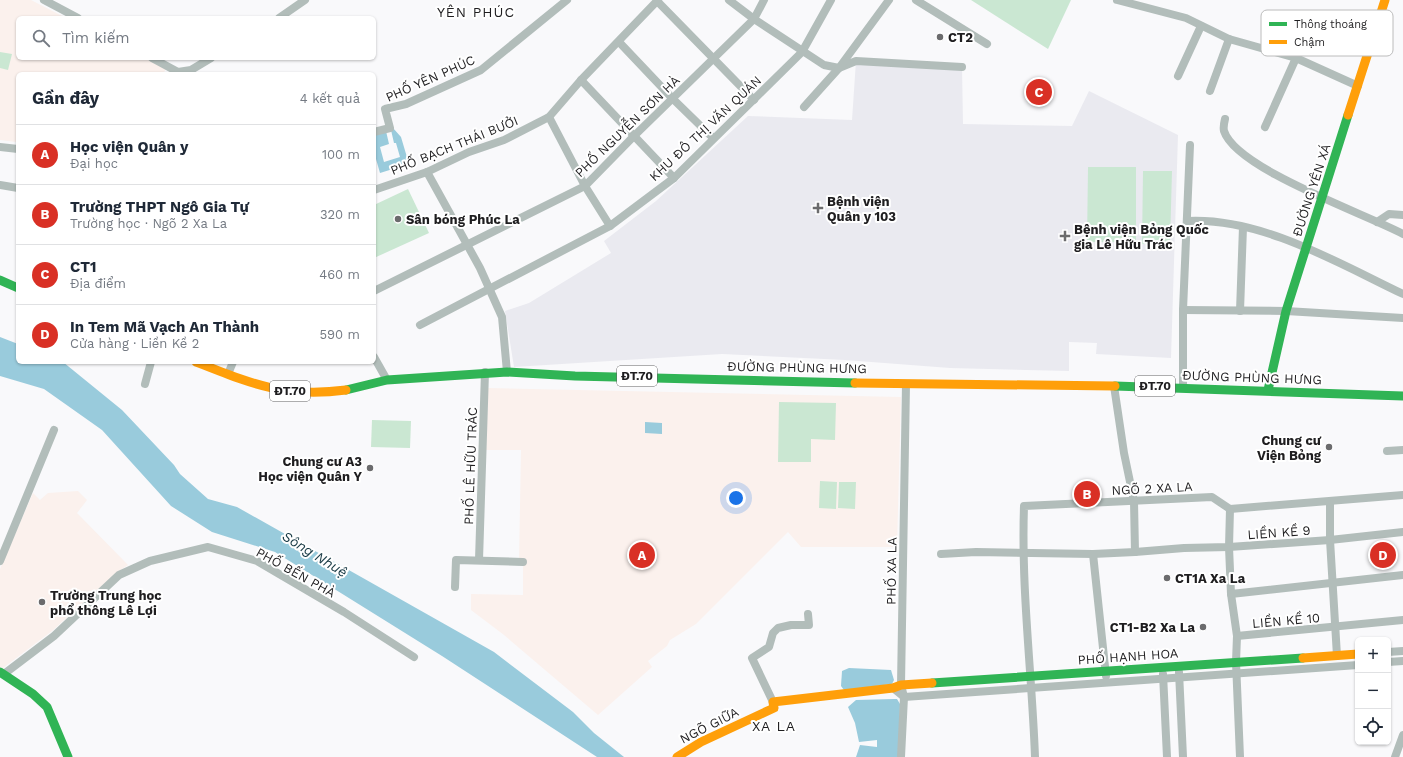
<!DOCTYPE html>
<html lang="vi">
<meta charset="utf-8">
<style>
:root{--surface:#fff;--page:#f2f2f3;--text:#1f2937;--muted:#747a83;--line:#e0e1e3;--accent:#d93025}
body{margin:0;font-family:"Work Sans",sans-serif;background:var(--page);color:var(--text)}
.controls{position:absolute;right:12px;bottom:12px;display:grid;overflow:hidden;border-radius:6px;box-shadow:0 1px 3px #0004}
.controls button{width:36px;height:36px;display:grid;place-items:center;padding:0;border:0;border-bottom:1px solid var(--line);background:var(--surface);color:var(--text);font:20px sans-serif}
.you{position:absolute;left:736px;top:498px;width:14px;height:14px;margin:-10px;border:3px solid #fff;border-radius:50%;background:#1a73e8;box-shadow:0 0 0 6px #1a73e833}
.badge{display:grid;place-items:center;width:26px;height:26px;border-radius:50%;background:var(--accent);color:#fff;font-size:13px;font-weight:700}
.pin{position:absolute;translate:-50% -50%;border:2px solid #fff;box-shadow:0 1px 4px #0006}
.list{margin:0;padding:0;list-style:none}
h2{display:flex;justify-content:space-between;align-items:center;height:52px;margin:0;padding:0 16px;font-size:17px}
h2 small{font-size:13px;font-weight:400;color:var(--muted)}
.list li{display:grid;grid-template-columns:26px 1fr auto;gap:12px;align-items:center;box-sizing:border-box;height:60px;padding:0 16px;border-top:1px solid var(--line)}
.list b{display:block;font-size:15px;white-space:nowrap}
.list p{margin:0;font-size:13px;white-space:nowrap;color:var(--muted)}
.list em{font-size:13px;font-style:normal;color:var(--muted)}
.icon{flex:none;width:22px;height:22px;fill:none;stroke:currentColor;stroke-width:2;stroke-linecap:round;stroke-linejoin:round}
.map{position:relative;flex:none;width:1403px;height:757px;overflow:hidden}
.search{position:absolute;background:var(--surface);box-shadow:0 1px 3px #0004;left:16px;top:16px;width:360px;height:44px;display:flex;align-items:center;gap:10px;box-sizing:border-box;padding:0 14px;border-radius:6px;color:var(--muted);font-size:15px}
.panel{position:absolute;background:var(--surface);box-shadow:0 1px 3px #0004;left:16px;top:72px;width:360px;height:292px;border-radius:6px}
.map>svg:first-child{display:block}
.built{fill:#eaeaf0}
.education{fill:#fbf1ed}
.green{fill:#cae7d2}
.water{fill:#99cbdc}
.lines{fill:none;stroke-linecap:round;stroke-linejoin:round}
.street{stroke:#b2bdba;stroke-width:8}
.fast{stroke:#30b455;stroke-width:9}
.slow{stroke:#ff9f0a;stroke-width:9}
.poi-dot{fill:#6b6b6d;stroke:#fff;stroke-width:1.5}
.labels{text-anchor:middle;stroke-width:4;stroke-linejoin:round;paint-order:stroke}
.shield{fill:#fff;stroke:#626263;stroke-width:1}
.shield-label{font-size:12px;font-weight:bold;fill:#1f1e20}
.poi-label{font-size:13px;font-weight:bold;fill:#1f1e20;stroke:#fff;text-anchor:start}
.street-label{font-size:13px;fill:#1f1e20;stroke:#fff}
.neighbourhood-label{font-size:14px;letter-spacing:1px;fill:#1f1e20;stroke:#fff}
.water-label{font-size:14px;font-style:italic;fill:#183a45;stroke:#fff}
.key{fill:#fff;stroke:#bcbcbc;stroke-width:1}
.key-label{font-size:11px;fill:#1f1e20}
</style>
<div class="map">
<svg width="1403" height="757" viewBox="0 0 1403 757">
<rect width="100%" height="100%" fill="#f9f9fb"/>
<!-- built -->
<polygon class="built" points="856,61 962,67 963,124 1072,126 1089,91 1178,135 1171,358 1096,354 1097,343 1069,342 1069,371 950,368 845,360 722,354 514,367 505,311 529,303 611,253 604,241 656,201 748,116 852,120"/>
<!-- education -->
<g class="education">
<polygon points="0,0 31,0 66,18 18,18 18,58 144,58 166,69 163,74 18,74 18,132 16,142 0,140"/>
<polygon points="488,388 901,397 897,547 801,547 788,532 696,624 670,640 667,646 648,661 652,667 598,715 504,635 471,610 471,594 523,595 523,562 519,562 521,450 486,450"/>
<polygon points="78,491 87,500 77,513 128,565 116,573 52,631 3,668 0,667 0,569 33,493 40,500 48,493"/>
</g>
<!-- green -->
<g class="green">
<polygon points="971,0 1071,0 1048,49"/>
<polygon points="0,52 12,54 8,70 0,68"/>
<polygon points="1088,167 1136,167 1136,242 1087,242"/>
<polygon points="1143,171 1172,171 1170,244 1142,244"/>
<polygon points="408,189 429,233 374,258 374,205"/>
<polygon points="779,402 836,403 835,440 811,439 811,462 778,462"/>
<polygon points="372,420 411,421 410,448 371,447"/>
<polygon points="820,481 837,482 836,509 819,508"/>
<polygon points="839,482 856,482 855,509 838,508"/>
</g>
<!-- water -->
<g class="water">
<polygon points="393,128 401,137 409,164 380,173 374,152 374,133 386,131 389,144 380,147 384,162 400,157 396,143 394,143 391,130"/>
<polygon points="0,337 18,344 18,362 63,362 122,410 174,465 180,474 208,499 237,507 494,652 573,712 594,733 624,757 597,757 442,656 275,552 212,532 171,506 102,430 44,389 0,376"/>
<polygon points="645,422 662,423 662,434 645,433"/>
<polygon points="849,668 891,670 894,680 892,684 844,690 841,686 842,671"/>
<polygon points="894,699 897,699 900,704 899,757 856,757 860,745 877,747 877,740 859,742 855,723 848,707 856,700"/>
</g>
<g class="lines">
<!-- street -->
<g class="street">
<polyline points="44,0 78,18"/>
<polyline points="729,0 754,19 824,65 839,68 856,61 962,67"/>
<polyline points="916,0 987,44"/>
<polyline points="1117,0 1186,18 1229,39 1296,58 1358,86"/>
<polyline points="657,1 754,100"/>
<polyline points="279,18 305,0"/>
<polyline points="1326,30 1373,38"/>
<polyline points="619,42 673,99 713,138"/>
<polyline points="152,58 178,72"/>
<polyline points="178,72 191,70 211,58"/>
<polyline points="1178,76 1201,26"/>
<polyline points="581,80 674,178"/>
<polyline points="1210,91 1229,39"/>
<polyline points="804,107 839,68 889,0"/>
<polyline points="549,117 585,186 610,226"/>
<path d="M1225 119C1224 123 1223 127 1224 131 1236 169 1366 214 1403 234"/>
<polyline points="1265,127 1296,58"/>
<polyline points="374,132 390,128 385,109 406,104 481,70 567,0"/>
<polyline points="0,147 18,149"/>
<polyline points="427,172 480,268 502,317 507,372"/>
<polyline points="0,185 18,188"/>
<polyline points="374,190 427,172 469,152 504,140 549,117 581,80 658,0"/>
<path d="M1187 221C1261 217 1338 263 1403 294"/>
<polyline points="1377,222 1389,214 1403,215"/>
<polyline points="374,291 585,186 634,136 754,19 764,0"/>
<polyline points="1183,310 1286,311 1403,318"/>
<polyline points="1240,311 1243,227"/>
<polyline points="420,325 610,226 674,178 802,52 831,0"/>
<polyline points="374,357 387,380"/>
<polyline points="228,374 233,362"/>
<polyline points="145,384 151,362"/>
<polyline points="1114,386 1124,453 1134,501 1135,552"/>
<polyline points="1183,387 1183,310 1190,145"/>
<polyline points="1387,451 1403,450"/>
<polyline points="1330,502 1330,540 1337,656"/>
<polyline points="1230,509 1229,547 1231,594 1237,636 1236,662 1240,757"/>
<polyline points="1230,509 1403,495"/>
<polyline points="941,554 976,552 1093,554 1135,552 1184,548 1229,547 1330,540 1403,532"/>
<polyline points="1093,554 1106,676"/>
<polyline points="479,560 485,372"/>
<polyline points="0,561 54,430"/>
<polyline points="455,587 456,560 523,562"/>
<polyline points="1231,594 1403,575"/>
<polyline points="1237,636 1403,620"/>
<polyline points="1388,652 1403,651"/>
<polyline points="1388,662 1403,661"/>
<polyline points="1179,672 1183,757"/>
<polyline points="4,674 54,636 119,575 150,561 208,547 257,561 344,612 414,657"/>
<polyline points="1163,674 1167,757"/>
<polyline points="893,688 904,697 1358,665"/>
<polyline points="773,702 752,658 769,647 773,633 778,628 791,625 809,625 808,614"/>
<polyline points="901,757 904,697 901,685 906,384"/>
<path d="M1035 757C1032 674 1021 589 1024 506L1212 497 1230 509"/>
<polyline points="1395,757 1403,735"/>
</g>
<!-- fast -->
<g class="fast">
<polyline points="0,280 18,288"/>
<polyline points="1115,386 1403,396"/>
<polyline points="346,390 387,380 507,372 575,376 855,383"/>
<polyline points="1268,390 1286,311 1348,115"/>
<polyline points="0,672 33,694 47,707 68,757"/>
<polyline points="932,683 1303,658"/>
</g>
<!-- slow -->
<g class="slow">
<polyline points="1348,115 1385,0"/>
<path d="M196 362C252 384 284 398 346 390"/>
<polyline points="855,383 1115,386"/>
<polyline points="1303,658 1358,654"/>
<polyline points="677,757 701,742 774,708 773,702 893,688 901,685 932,683"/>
</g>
</g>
<!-- markers -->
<g class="poi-dot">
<circle cx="940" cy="37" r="4"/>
<path d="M816 202h4v4h4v4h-4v4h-4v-4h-4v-4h4z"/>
<circle cx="398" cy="219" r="4"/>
<path d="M1063 230h4v4h4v4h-4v4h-4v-4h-4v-4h4z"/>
<circle cx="1329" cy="447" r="4"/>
<circle cx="370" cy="468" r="4"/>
<circle cx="1167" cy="578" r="4"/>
<circle cx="42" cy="602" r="4"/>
<circle cx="1203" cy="627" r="4"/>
</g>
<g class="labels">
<!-- shield labels -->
<g class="shield">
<rect x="617" y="366" width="40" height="20" rx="3"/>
<rect x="1135" y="376" width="40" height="20" rx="3"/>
<rect x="270" y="381" width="40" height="20" rx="3"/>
</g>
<g class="shield-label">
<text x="637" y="380">ĐT.70</text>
<text x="1155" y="390">ĐT.70</text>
<text x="290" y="395">ĐT.70</text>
</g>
<!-- poi labels -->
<g class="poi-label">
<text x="948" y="42">CT2</text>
<text x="827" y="206">Bệnh viện<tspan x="827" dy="15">Quân y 103</tspan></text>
<text x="406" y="224">Sân bóng Phúc La</text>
<text x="1074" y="234">Bệnh viện Bỏng Quốc<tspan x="1074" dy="15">gia Lê Hữu Trác</tspan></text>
<text x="1321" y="445" text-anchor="end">Chung cư<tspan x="1321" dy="15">Viện Bỏng</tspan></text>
<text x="362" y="466" text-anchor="end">Chung cư A3<tspan x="362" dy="15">Học viện Quân Y</tspan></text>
<text x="1175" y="583">CT1A Xa La</text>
<text x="50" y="600">Trường Trung học<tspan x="50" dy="15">phổ thông Lê Lợi</tspan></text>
<text x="1195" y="632" text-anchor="end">CT1-B2 Xa La</text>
</g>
<!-- street labels -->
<g class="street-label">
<text transform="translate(430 78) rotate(-24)" y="5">PHỐ YÊN PHÚC</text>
<text transform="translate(627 126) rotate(-44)" y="5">PHỐ NGUYỄN SƠN HÀ</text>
<text transform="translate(705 128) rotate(-43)" y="5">KHU ĐÔ THỊ VĂN QUÁN</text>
<text transform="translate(454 145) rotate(-22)" y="5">PHỐ BẠCH THÁI BƯỞI</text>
<text transform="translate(1311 190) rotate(-72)" y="5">ĐƯỜNG YÊN XÁ</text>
<text transform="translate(797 367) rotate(1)" y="5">ĐƯỜNG PHÙNG HƯNG</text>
<text transform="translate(1252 377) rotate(2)" y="5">ĐƯỜNG PHÙNG HƯNG</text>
<text transform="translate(470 466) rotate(-88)" y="5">PHỐ LÊ HỮU TRÁC</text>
<text transform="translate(1152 488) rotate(-3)" y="5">NGÕ 2 XA LA</text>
<text transform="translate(1279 532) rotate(-4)" y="5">LIỀN KỀ 9</text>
<text transform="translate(891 571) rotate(-89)" y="5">PHỐ XA LA</text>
<text transform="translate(296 572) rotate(29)" y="5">PHỐ BẾN PHÀ</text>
<text transform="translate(1286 620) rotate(-5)" y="5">LIỀN KỀ 10</text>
<text transform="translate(1128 656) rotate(-4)" y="5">PHỐ HẠNH HOA</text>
<text transform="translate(709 725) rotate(-27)" y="5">NGÕ GIỮA</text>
</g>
<!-- neighbourhood labels -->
<g class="neighbourhood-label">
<text x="476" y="17">YÊN PHÚC</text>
<text x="774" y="731">XA LA</text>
</g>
<!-- water labels -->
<g class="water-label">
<text transform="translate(315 554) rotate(32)" y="5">Sông Nhuệ</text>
</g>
</g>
<!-- legend -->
<rect x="1261" y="10" width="132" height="46" rx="6" class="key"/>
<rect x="1269" y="22" width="18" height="4" fill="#30b455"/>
<rect x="1269" y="40" width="18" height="4" fill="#ff9f0a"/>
<g class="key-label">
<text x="1294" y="28">Thông thoáng</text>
<text x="1294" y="46">Chậm</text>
</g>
</svg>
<div class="controls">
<button>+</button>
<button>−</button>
<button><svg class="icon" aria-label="locate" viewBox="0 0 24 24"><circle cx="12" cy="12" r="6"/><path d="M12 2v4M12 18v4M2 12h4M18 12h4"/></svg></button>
</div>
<div class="you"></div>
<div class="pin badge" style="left:642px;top:555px">A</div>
<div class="pin badge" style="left:1087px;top:494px">B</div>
<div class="pin badge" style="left:1039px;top:92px">C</div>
<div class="pin badge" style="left:1383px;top:555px">D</div>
<div class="search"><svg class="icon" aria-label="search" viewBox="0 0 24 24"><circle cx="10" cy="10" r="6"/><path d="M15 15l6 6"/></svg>Tìm kiếm</div>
<section class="panel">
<h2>Gần đây<small>4 kết quả</small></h2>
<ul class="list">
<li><span class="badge">A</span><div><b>Học viện Quân y</b><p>Đại học</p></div><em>100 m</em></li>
<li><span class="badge">B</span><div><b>Trường THPT Ngô Gia Tự</b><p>Trường học · Ngõ 2 Xa La</p></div><em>320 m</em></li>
<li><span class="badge">C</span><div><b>CT1</b><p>Địa điểm</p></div><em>460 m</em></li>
<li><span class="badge">D</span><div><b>In Tem Mã Vạch An Thành</b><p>Cửa hàng · Liền Kề 2</p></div><em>590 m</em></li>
</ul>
</section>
</div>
